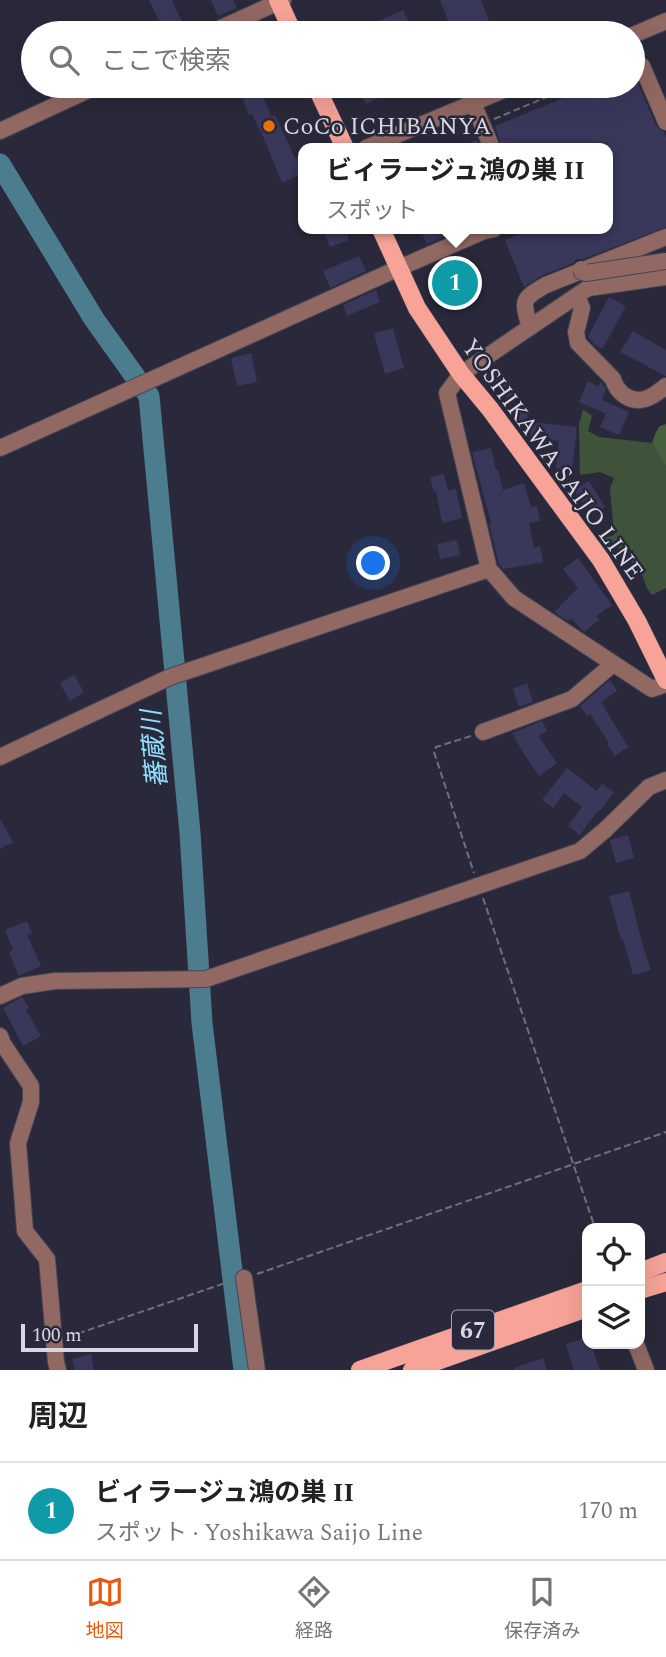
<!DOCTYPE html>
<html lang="ja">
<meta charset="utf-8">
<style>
:root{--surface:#fff;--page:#f6f6f6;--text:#222;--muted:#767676;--line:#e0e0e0;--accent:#ea580c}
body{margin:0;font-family:Spectral,"Noto Sans JP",serif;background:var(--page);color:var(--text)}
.controls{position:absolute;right:21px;bottom:21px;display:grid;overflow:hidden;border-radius:14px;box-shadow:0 7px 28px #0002}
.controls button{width:63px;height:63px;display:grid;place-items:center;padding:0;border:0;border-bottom:2px solid var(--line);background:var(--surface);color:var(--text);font:35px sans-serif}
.scale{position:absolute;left:21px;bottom:18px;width:177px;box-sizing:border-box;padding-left:7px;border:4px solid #d7d8e4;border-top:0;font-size:19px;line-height:24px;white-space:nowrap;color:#d7d8e4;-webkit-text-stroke:5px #29293b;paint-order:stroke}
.you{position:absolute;left:374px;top:564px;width:24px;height:24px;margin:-18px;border:5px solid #fff;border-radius:50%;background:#1a73e8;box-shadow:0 0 0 10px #1a73e833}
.badge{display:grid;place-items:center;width:46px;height:46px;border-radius:50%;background:var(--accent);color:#fff;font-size:23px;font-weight:700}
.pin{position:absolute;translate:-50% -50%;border:4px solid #fff;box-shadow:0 2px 7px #0006}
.popup{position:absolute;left:298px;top:143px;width:315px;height:91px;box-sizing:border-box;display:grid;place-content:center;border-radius:14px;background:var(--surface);filter:drop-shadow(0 2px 5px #0005);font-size:23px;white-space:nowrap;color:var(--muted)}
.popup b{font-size:26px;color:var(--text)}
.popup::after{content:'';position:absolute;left:50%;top:100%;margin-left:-14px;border:14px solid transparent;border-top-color:var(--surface)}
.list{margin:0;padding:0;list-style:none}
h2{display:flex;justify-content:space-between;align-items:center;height:91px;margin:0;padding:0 28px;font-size:30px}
h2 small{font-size:23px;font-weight:400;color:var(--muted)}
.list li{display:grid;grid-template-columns:46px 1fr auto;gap:21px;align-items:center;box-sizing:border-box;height:98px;padding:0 28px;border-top:2px solid var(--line)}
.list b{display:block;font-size:26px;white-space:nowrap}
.list p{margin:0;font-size:23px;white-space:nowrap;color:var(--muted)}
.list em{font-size:23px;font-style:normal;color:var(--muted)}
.icon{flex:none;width:38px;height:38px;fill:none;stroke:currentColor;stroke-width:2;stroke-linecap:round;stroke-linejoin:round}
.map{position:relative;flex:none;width:666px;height:1370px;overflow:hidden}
.search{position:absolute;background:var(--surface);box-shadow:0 7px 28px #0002;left:21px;right:21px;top:21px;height:77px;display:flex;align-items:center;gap:18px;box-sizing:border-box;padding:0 24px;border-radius:38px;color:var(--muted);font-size:26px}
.sheet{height:189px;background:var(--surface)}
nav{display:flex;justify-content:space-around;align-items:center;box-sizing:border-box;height:98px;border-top:2px solid var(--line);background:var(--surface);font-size:19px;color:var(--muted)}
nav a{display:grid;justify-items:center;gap:4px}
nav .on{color:var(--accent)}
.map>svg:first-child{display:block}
.green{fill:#3f533a}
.forest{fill:#466040}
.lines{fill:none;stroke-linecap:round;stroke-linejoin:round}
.river{stroke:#4c7d8f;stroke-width:21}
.building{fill:#39385b}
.minor-casing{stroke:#454556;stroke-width:18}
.major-casing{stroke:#454556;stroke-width:19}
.path{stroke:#6f707f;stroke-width:2;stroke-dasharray:7 3.5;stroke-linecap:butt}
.minor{stroke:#916862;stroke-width:16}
.major{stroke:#f7a398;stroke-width:18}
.minor-bridge-casing{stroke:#454556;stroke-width:18;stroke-linecap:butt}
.minor-bridge{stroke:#916862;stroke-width:16}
.food-dot{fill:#e8710a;stroke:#29293b;stroke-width:2.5}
.labels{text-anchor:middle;stroke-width:5;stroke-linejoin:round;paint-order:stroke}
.shield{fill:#29293b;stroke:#a3a4b1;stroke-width:2}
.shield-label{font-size:23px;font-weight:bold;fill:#d7d8e4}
.poi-label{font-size:24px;fill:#d7d8e4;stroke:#29293b;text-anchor:start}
.street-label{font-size:24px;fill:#d7d8e4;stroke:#29293b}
.water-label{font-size:26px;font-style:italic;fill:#8edffd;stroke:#29293b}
</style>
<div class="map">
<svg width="666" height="1370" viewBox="0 0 666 1370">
<rect width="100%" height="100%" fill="#29293b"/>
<!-- green -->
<polygon class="green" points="583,409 592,416 588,431 599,437 652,443 666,467 666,588 652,595 647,588 642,575 636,571 630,558 634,550 619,549 604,538 614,535 610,488 614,478 600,472 580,475 579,425"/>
<!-- forest -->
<polygon class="forest" points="666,424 666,467 652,443 656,432 660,426"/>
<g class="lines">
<!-- river -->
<polyline class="river" points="0,164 94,319 149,396 190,833 202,1023 244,1370"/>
</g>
<!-- building -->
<g class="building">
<polygon points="149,0 172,0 182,22 164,31"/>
<polygon points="211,0 233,0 237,8 218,16"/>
<polygon points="440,0 481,0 494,33 453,33"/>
<polygon points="403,10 413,33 351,33"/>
<polygon points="633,71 656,126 664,132 666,138 666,227 583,259 577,259 573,263 541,276 524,287 505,240 532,229 607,229 607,148 502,148 495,126 592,86 633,86"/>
<polygon points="255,86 259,86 271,116 275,115 295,158 303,155 303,173 282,183 266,143 252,114 249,115 240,92"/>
<polygon points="368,86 379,86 384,95 366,104 359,90"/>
<polygon points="477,140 481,148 457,148"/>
<polygon points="323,229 345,229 349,240 330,247"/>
<polygon points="420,229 463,229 427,244"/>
<polygon points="359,256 366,271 330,288 323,271"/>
<polygon points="454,260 472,299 455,306 438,268"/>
<polygon points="376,290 380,302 347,316 343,305"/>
<polygon points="609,297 626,306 603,348 600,348 595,345 588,337"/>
<polygon points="393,328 404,368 385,374 374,333"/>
<polygon points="633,331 666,350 666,376 620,352"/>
<polygon points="251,353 257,382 237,386 231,358"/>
<polygon points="498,367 516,392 507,399 488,373"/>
<polygon points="588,381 598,387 601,382 606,390 602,400 629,412 619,435 600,427 606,414 579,402"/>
<polygon points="517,405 528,406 527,422 516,422"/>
<polygon points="532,422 577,427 572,470 556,468 559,441 530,438"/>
<polygon points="491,448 496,470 498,470 503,490 524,483 531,507 537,506 540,521 529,523 534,548 540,546 543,562 503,569 499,564 489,524 491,523 472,452"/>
<polygon points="444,474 448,491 456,489 462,518 442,523 436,491 434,492 430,477"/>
<polygon points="589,481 605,507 590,516 574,490"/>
<polygon points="457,540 460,555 440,559 437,544"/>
<polygon points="578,558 612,605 596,616 599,620 584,632 571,618 568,621 554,612 578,588 563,569"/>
<polygon points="74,675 84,692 70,701 60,683"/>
<polygon points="610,680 617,691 601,702 628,747 615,756 607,744 609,743 590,714 587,716 580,706"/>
<polygon points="527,683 533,702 519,707 513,689"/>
<polygon points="542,721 547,731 538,736 557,763 539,776 524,754 512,733"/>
<polygon points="567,768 597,791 602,784 614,792 600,811 598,810 580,835 568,826 582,807 564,793 553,808 542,800"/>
<polygon points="0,819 13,842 0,849"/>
<polygon points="628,835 634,858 616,863 610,840"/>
<polygon points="629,891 643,947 651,970 633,975 623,939 621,940 609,896"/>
<polygon points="27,921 32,933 27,935 41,966 19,976 9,952 13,950 5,930"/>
<polygon points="22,997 29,1008 26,1010 41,1036 23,1046 3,1008"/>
<polygon points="587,1337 587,1344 591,1344 600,1370 574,1370 566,1344"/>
<polygon points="91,1354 94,1370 75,1370 72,1359"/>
<polygon points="543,1358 547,1370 514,1370 514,1368"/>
</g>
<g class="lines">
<defs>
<g id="minor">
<polyline points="210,33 283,0"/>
<polyline points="633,35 666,21"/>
<polyline points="642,66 666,122"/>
<polyline points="473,103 492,148"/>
<polyline points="0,131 97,86"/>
<polyline points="366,148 513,86"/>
<polyline points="666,277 588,288 461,374 447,393 489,569 514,598 652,689 666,684"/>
<path d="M577 296 582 308 576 332 578 343 613 379C617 393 630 403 645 399 653 397 660 391 666 386"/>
<path d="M530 327C522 301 521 299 546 285L666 237"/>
<polyline points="0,448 399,268 484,231 494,229"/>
<polyline points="483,732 572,699 613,664"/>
<polyline points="0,757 170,677 489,569"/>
<polyline points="0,996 22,986 55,981 206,979 580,851 605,830 649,787 666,780"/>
<polyline points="0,1036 3,1044 31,1086 31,1102 18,1143 25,1231 47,1259 56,1362 58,1370"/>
<polyline points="244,1278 257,1370"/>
<polyline points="636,1344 646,1370"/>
</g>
<g id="major">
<polyline points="278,0 293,33"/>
<polyline points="316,86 345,148"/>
<polyline points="381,229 417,308 461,374 490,409 601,560 637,621 666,680"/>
<polyline points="640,1272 666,1262"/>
<polyline points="640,1290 666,1282"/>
<polyline points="360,1370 587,1290"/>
<polyline points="412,1370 587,1308"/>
</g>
</defs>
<!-- minor casing -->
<use href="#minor" class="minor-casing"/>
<!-- major casing -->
<use href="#major" class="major-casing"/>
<!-- path -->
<g class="path">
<polyline points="494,119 554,94 559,94 581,86"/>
<polyline points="471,736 436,747 434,752 474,873"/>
<polyline points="483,898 595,1228"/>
<polyline points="257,1274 666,1132"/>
<polyline points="68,1337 231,1281"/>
</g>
<!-- minor -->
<use href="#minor" class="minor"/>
<!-- major -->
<use href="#major" class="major"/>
<defs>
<polyline id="minor-bridge" points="581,269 582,272 586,273 666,261"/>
</defs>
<!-- minor-bridge casing -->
<use href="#minor-bridge" class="minor-bridge-casing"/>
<!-- minor-bridge -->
<use href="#minor-bridge" class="minor-bridge"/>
</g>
<!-- markers -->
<circle class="food-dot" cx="269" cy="126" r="7"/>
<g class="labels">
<!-- shield labels -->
<rect class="shield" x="452" y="1310.5" width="42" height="39" rx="5"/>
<g class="shield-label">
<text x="473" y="1338">67</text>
</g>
<!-- poi labels -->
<g class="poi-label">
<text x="283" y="134">CoCo ICHIBANYA</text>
</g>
<!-- street labels -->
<g class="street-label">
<text transform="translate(553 459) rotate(54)" y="8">YOSHIKAWA SAIJO LINE</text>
</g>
<!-- water labels -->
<g class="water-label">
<text transform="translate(154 749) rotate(-95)" y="9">蕃蔵川</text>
</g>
</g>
</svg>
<div class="controls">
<button><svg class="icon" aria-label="locate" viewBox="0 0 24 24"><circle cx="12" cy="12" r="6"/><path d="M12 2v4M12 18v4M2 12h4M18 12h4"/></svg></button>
<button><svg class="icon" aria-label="layers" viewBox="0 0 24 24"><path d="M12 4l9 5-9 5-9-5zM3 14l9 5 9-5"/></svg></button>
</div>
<div class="scale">100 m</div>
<div class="you"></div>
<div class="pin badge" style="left:455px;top:283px;background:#0f9aa8">1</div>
<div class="popup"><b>ビィラージュ鴻の巣 II</b>スポット</div>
<div class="search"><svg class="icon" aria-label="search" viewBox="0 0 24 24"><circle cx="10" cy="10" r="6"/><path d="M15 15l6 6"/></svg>ここで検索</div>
</div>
<section class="sheet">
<h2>周辺<small></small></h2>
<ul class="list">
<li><span class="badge" style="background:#0f9aa8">1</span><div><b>ビィラージュ鴻の巣 II</b><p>スポット · Yoshikawa Saijo Line</p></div><em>170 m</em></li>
</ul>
</section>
<nav>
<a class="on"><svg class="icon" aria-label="map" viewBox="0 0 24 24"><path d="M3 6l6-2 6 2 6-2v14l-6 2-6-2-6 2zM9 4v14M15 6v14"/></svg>地図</a>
<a><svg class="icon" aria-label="directions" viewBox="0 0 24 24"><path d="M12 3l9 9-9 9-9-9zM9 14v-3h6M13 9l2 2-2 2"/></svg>経路</a>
<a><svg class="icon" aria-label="saved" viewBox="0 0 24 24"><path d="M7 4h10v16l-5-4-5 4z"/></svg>保存済み</a>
</nav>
